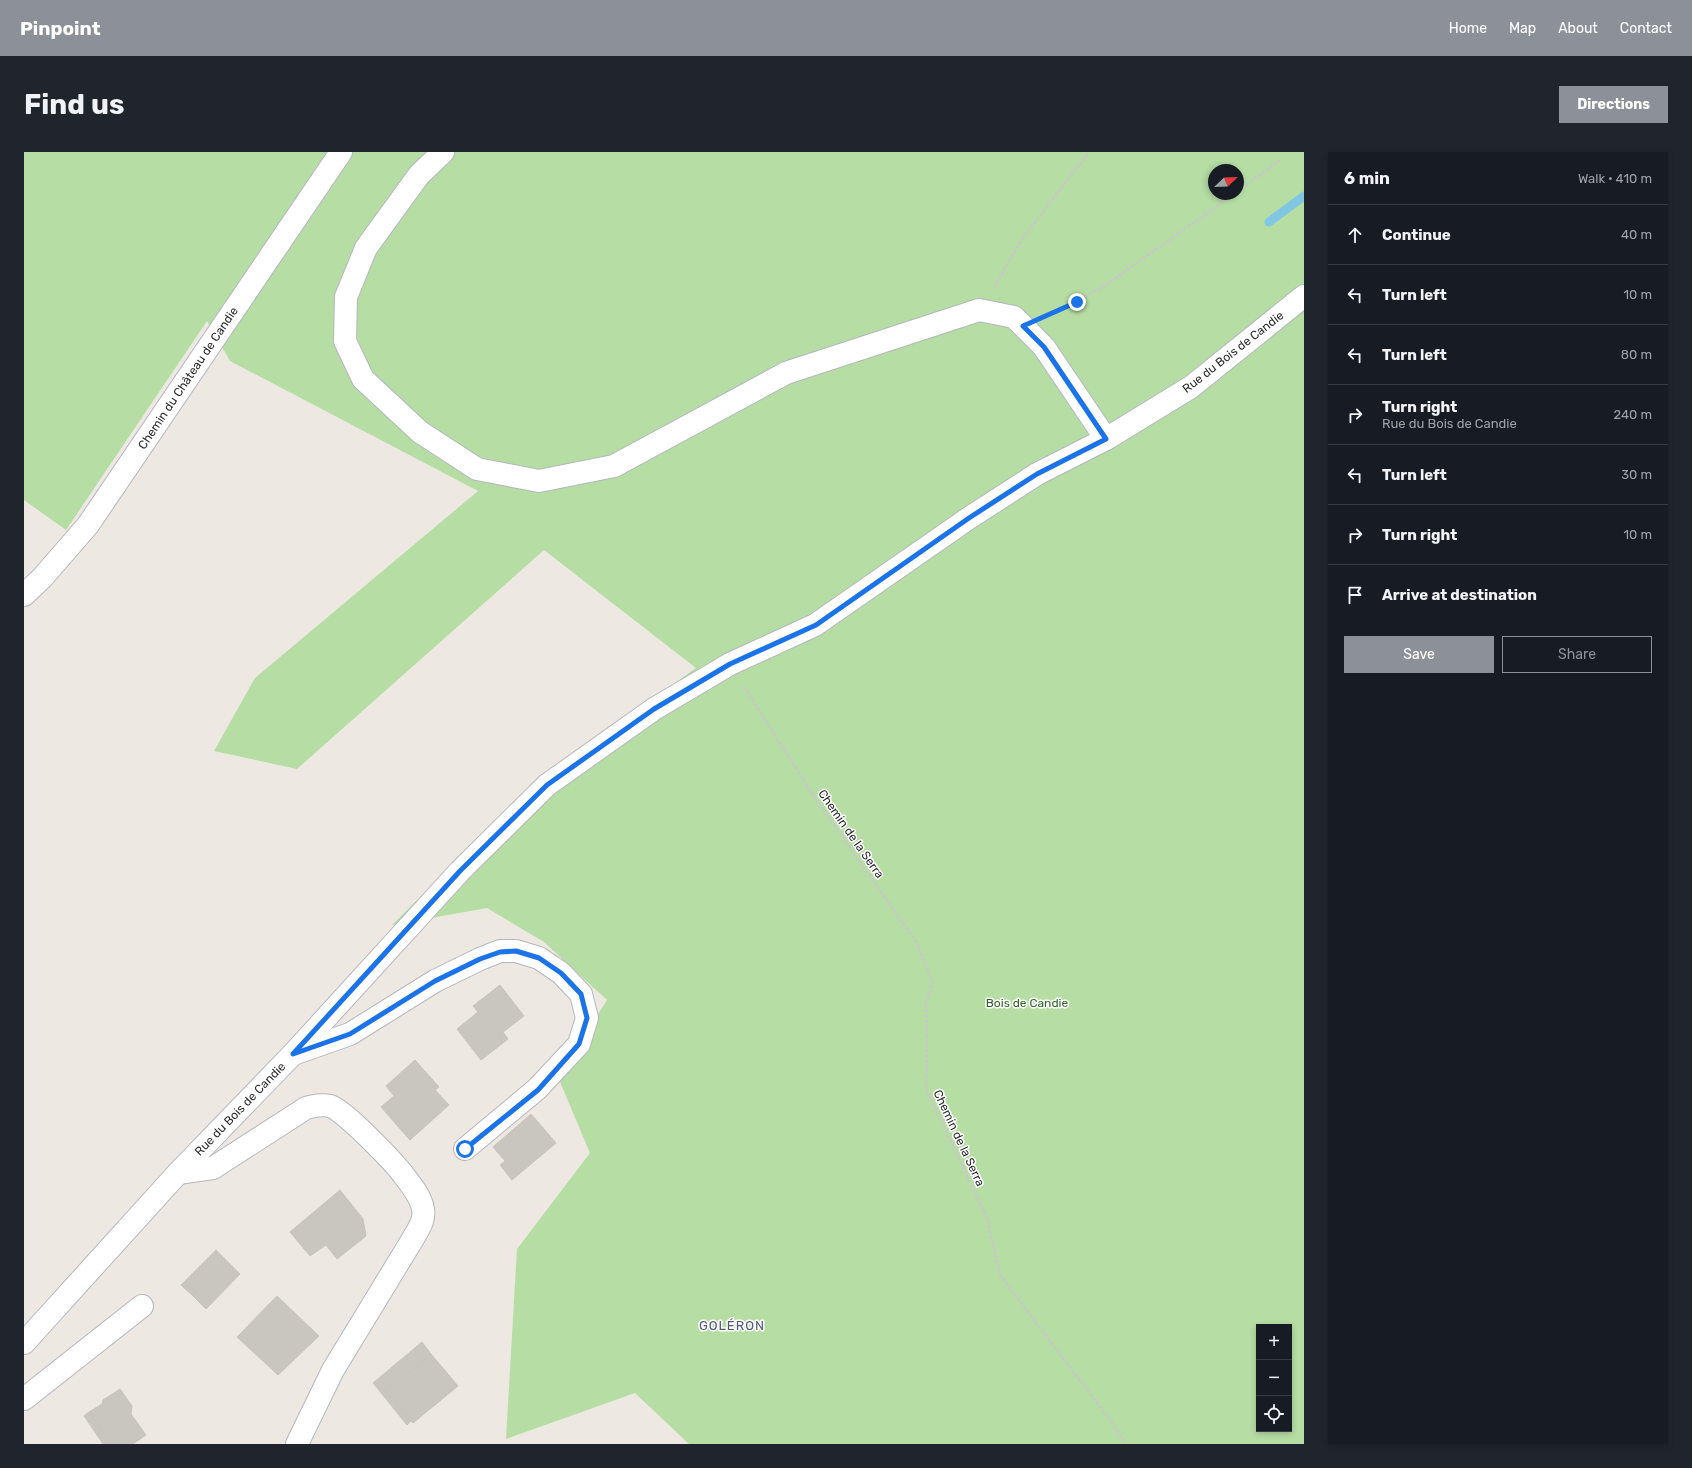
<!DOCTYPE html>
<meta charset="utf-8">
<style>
:root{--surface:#171b24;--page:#20242c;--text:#f1f3f6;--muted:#9ea1a6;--line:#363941;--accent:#8c9099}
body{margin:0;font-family:Rubik,sans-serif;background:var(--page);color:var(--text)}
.controls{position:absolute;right:12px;bottom:12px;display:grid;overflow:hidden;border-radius:0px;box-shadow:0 2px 6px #0003}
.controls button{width:36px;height:36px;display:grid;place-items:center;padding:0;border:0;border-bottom:1px solid var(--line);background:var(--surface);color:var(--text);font:20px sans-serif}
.compass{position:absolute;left:1184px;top:12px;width:36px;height:36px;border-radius:50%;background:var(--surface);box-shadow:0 2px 6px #0003;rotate:67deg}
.stop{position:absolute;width:12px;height:12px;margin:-9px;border:3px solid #1a73e8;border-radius:50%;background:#fff}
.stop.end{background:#1a73e8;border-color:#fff;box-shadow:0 1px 4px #0008}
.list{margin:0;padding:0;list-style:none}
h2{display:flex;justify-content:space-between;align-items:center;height:52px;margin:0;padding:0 16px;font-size:17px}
h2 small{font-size:13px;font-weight:400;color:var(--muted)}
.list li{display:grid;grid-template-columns:26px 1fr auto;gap:12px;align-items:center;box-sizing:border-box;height:60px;padding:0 16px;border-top:1px solid var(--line)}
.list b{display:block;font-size:15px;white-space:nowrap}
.list p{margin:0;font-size:13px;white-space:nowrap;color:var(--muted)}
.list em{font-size:13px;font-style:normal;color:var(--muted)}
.actions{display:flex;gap:8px;padding:12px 16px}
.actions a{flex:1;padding:9px 0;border:1px solid var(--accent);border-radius:0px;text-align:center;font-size:14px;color:var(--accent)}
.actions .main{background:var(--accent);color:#fff}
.icon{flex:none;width:22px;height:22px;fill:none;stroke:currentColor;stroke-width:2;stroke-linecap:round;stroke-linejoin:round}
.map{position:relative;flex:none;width:1280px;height:1292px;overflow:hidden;border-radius:0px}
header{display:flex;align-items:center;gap:24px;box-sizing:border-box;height:56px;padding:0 20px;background:var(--accent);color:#fff}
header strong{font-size:19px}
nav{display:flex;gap:22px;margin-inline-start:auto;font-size:14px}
.intro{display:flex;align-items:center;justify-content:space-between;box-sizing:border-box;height:96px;padding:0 24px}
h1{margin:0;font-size:28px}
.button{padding:10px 18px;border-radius:0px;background:var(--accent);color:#fff;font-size:14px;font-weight:700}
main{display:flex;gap:24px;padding:0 24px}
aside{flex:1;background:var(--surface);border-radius:0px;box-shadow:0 2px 6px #0003}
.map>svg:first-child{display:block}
.green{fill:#b6dda4;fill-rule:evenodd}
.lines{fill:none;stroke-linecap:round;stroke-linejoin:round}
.stream{stroke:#80c7e3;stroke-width:9}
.building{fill:#c9c6bf;stroke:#c8c4bb}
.minor-casing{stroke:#b4b7bf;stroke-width:24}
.path{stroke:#c8c8c8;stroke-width:2.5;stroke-dasharray:3 2;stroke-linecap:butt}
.minor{stroke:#fff;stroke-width:22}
.route{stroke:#1a73e8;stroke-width:5}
.labels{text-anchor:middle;stroke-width:3;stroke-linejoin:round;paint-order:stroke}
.street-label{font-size:12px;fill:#2d2d2d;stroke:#fff}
.park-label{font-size:12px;fill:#2f6423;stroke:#fff}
.neighbourhood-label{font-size:13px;letter-spacing:1px;fill:#51587a;stroke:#fff}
</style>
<header>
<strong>Pinpoint</strong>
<nav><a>Home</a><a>Map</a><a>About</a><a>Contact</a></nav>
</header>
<div class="intro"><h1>Find us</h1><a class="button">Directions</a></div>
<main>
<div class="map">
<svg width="1280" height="1292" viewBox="0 0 1280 1292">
<rect width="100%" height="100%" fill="#ede8e1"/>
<!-- green -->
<path class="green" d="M0 0H1280V1292H665L611 1241 482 1287 493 1097 566 1001 534 925 583 848 520 790 463 756 368 773 510 632 672 516 520 398 273 617 190 599 231 526 454 339 206 209 183 169 42 378 0 348ZM1190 18H1214V42H1190ZM1235 1175H1265V1277H1235Z"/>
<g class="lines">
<!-- stream -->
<polyline class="stream" points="1245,70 1280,44"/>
</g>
<!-- building -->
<g class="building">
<polygon points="476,833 500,864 474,884 479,891 457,908 433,877 454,860 449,854"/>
<polygon points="479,880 484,887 479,891 474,884"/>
<polygon points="391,908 415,935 411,938 425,953 386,988 357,955 370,944 362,934"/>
<polygon points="507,962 532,991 488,1028 476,1013 481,1009 469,995"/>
<polygon points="316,1038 339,1067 342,1084 313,1107 302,1093 286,1104 266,1080"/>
<polygon points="192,1098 216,1122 182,1157 169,1144 172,1140 160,1130"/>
<polygon points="160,1130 172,1140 169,1144 157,1133"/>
<polygon points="253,1144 295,1184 254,1223 213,1185"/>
<polygon points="398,1190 407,1202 358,1242 349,1231"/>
<polygon points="407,1202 434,1234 389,1271 362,1239"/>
<polygon points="96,1237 108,1254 107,1262 122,1283 109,1292 79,1292 73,1283 78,1280 65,1260 78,1252 79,1248"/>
<polygon points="362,1239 387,1269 383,1273 358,1242"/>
<polygon points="65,1260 78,1280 73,1283 60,1264"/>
</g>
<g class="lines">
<defs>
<g id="minor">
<polyline points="419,0 395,23 342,96 322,145 321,189 339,227 396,280 453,317 515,329 590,314 762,221 955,158 990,165 1020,195 1082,287"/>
<polyline points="0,443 18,426 64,373 317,0"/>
<polyline points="272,901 326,882 411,829 456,807 476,799 492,799 515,806 537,821 557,842 563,866 555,892 513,937 441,997"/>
<path d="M154 1021 189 1016 282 956C290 954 298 952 306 954 319 957 372 1012 381 1025 388 1034 397 1045 399 1057 401 1068 395 1076 390 1085L309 1218 273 1292"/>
<polyline points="0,1191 154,1021 269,902 436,719 523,633 630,557 706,512 791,473 945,366 1013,322 1082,287 1167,235 1280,144"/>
<polyline points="0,1247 118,1154"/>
</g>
</defs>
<!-- minor casing -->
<use href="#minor" class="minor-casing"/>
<!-- path -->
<g class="path">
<polyline points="1214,39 1256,8"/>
<polyline points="970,135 999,86 1065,0"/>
<polyline points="1025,163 1079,135 1210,42"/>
<polyline points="720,535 793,649 893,791 909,832 902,849 903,891 902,937 963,1066 976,1123 1089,1272 1101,1292"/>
</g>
<!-- minor -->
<use href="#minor" class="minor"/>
</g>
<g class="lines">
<!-- route -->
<polyline class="route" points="441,997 514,938 555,892 563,866 557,842 537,821 515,806 492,799 476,800 456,807 411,829 326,882 269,902 436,719 523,633 630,557 706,512 792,473 945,366 1013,322 1082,287 1020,195 999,174 1053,150"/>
</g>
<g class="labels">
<!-- street labels -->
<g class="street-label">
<text transform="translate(1209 200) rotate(-38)" y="4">Rue du Bois de Candie</text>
<text transform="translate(164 226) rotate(-56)" y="4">Chemin du Château de Candie</text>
<text transform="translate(827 682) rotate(55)" y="4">Chemin de la Serra</text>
<text transform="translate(216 957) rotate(-46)" y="4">Rue du Bois de Candie</text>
<text transform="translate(935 986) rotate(65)" y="4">Chemin de la Serra</text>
</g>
<!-- park labels -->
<g class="park-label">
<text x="1003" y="855">Bois de Candie</text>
</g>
<!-- neighbourhood labels -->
<g class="neighbourhood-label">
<text x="708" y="1178">GOLÉRON</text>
</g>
</g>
</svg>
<div class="controls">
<button>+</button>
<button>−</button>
<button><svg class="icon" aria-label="locate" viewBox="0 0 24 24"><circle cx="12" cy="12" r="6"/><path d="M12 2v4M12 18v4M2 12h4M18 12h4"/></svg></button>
</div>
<svg class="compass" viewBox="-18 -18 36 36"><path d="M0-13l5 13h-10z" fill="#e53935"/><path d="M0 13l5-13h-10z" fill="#9ea1a6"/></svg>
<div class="stop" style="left:441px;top:997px"></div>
<div class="stop end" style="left:1053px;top:150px"></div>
</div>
<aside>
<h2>6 min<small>Walk · 410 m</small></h2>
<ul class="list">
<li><svg class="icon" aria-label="ahead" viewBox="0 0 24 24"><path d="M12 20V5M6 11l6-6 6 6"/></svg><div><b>Continue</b></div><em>40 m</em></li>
<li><svg class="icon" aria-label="left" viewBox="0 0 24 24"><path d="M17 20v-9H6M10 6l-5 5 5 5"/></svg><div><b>Turn left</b></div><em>10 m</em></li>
<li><svg class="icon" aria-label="left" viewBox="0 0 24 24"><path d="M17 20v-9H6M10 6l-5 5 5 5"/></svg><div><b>Turn left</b></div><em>80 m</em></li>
<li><svg class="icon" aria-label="right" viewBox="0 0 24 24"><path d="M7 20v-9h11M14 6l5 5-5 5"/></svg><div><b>Turn right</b><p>Rue du Bois de Candie</p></div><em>240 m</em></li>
<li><svg class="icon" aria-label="left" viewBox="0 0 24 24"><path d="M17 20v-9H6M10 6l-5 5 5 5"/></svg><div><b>Turn left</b></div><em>30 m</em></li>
<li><svg class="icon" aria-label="right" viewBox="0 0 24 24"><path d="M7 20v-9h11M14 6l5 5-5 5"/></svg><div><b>Turn right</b></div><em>10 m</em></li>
<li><svg class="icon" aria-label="arrive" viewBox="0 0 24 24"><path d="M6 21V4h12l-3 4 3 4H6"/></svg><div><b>Arrive at destination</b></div></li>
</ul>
<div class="actions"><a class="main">Save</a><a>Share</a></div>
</aside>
</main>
